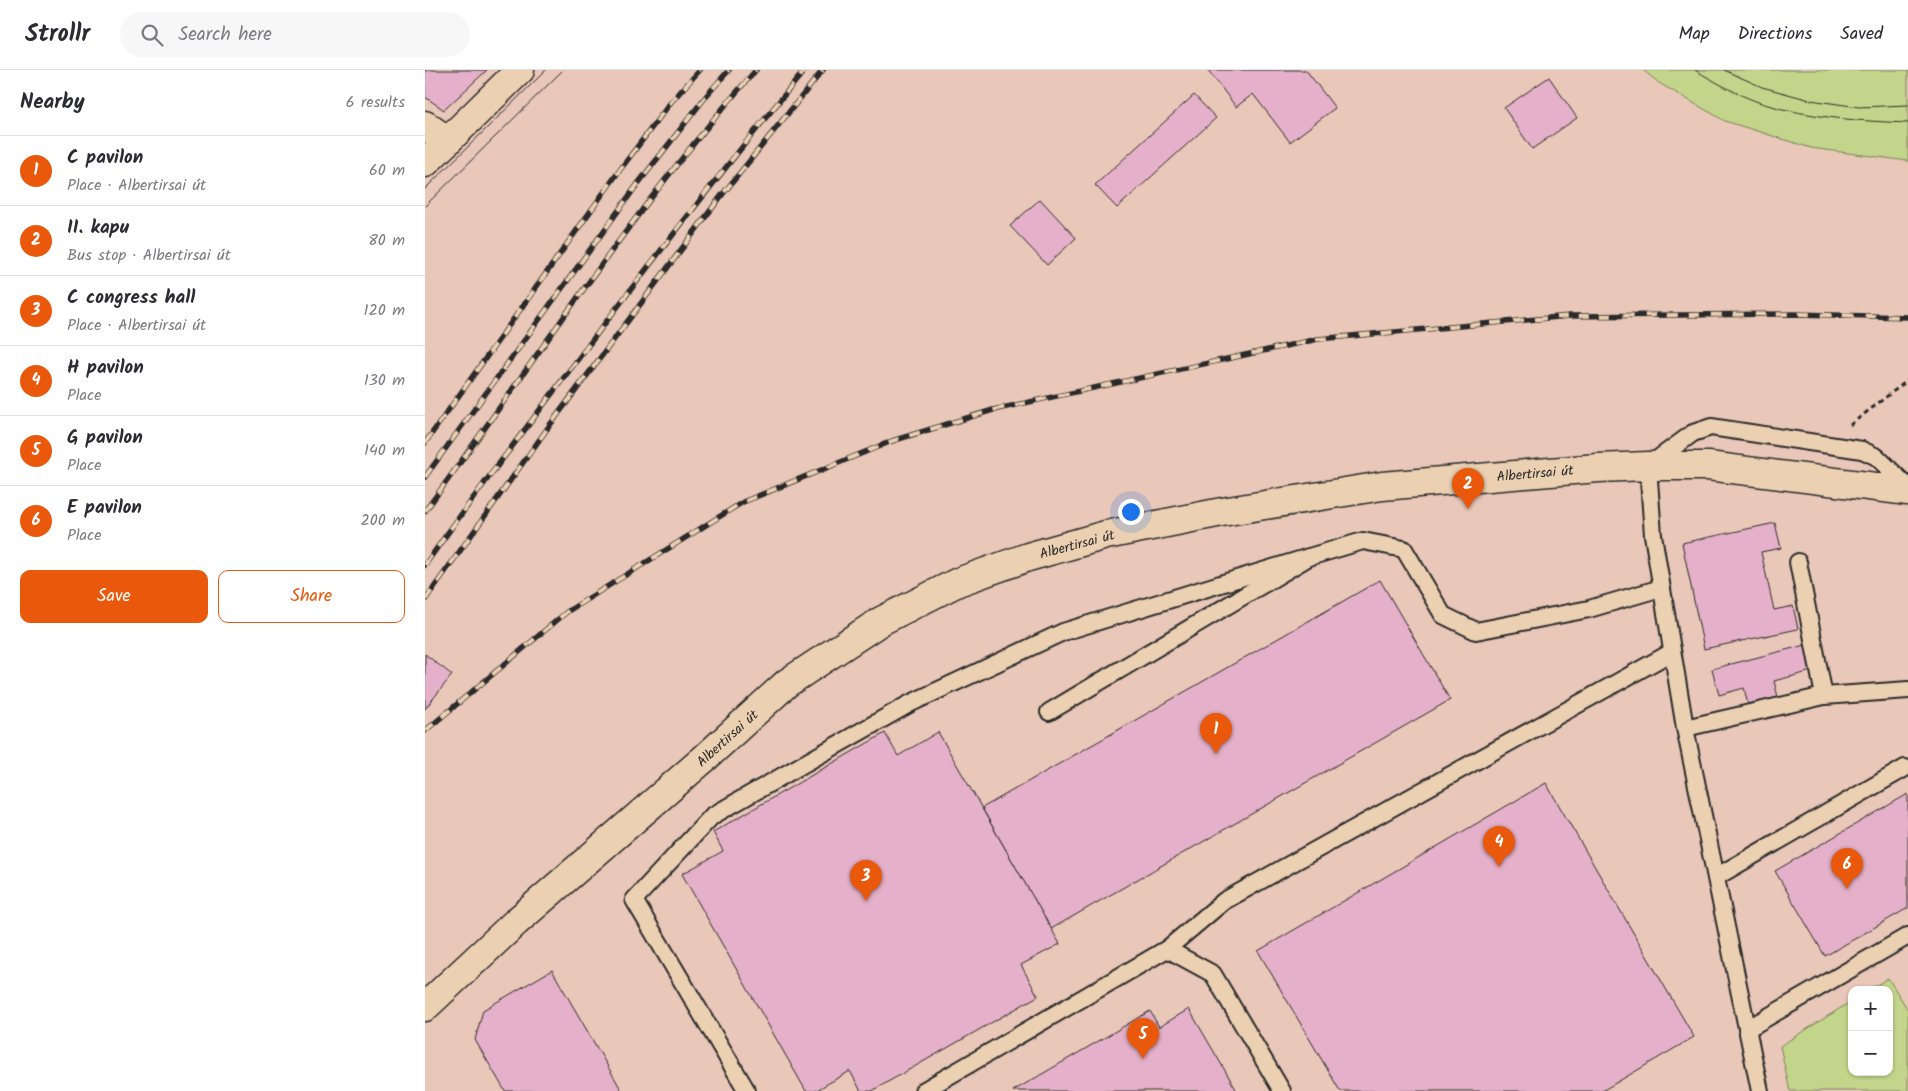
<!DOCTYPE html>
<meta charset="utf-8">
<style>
:root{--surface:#fff;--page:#f7f7f7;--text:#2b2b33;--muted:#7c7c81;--line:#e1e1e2;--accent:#ea580c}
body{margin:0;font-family:Kalam,sans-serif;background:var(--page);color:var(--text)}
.controls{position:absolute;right:15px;bottom:15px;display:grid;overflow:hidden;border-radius:10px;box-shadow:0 1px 4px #0004}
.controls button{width:45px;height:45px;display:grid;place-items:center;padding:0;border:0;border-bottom:1px solid var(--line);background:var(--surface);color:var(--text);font:25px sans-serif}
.you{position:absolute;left:705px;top:441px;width:18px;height:18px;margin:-12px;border:4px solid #fff;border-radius:50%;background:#1a73e8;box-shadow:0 0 0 8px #1a73e833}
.badge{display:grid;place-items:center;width:32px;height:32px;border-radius:50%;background:var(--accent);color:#fff;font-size:16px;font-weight:700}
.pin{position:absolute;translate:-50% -41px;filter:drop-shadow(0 1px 2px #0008)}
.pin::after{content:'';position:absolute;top:26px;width:18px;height:15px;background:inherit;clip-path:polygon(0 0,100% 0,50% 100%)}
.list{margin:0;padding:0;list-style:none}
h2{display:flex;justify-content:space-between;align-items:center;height:65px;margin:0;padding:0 20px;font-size:21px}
h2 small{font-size:16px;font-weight:400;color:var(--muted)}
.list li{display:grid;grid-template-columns:32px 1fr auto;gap:15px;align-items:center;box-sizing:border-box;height:70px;padding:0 20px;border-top:1px solid var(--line)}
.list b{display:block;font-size:19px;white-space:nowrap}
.list p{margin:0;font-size:16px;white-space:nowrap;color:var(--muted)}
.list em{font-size:16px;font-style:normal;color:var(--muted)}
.actions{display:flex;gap:10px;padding:15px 20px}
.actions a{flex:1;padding:11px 0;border:1px solid var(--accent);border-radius:10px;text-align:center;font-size:18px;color:var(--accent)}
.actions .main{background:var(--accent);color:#fff}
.icon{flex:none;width:28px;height:28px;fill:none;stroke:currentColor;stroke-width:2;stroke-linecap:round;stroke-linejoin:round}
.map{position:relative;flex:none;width:1483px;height:1021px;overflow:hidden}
header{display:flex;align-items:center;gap:30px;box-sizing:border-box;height:70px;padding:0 25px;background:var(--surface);border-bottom:1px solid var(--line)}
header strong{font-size:24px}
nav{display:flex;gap:28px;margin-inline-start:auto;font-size:18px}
.search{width:350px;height:45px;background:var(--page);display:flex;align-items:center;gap:12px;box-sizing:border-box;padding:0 18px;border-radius:28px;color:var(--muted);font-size:19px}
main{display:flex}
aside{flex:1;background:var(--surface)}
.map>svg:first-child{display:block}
.grass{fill:#c3d58a;stroke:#77805a}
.building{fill:#e5b0c9;stroke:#2b2b2b}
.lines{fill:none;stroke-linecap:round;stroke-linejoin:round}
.service-casing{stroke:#2b2b2b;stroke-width:20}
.minor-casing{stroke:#2b2b2b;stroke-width:31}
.tertiary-casing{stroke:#2b2b2b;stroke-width:31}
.path{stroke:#2b2b2b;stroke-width:3;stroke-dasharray:5 4;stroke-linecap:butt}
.service{stroke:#ebd1b2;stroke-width:16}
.minor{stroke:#ebd1b2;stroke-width:28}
.tertiary{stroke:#ebd1b2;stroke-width:28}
.tram{stroke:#2b2b2b;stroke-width:1}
.rail-casing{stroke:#2b2b2b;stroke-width:5.5}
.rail{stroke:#ebd1b2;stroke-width:4;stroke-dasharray:11;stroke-linecap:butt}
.labels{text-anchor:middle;stroke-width:4.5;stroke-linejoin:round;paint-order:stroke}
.street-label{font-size:14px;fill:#2b2b2b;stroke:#ebd1b2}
</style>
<header>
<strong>Strollr</strong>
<div class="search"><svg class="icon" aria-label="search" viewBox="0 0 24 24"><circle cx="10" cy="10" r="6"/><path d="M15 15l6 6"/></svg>Search here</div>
<nav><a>Map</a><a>Directions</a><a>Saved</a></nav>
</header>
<main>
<aside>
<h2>Nearby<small>6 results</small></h2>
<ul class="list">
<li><span class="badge">1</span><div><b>C pavilon</b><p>Place · Albertirsai út</p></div><em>60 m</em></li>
<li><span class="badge">2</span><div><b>II. kapu</b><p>Bus stop · Albertirsai út</p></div><em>80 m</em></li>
<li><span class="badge">3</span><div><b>C congress hall</b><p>Place · Albertirsai út</p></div><em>120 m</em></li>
<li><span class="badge">4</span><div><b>H pavilon</b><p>Place</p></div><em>130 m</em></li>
<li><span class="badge">5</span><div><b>G pavilon</b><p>Place</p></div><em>140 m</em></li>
<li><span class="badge">6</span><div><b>E pavilon</b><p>Place</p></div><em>200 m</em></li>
</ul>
<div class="actions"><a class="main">Save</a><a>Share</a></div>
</aside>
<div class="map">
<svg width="1483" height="1021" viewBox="0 0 1483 1021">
<rect width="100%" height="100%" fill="#e9c7b9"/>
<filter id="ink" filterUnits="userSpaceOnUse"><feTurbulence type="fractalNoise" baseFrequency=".02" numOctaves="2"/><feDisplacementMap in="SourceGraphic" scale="10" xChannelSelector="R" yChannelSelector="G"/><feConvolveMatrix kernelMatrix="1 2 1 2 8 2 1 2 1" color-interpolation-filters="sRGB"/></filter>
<g filter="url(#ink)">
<!-- grass -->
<g class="grass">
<polygon points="1218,0 1483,0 1483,91 1386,78 1300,51 1234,13"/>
<polygon points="1463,908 1483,940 1483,1021 1365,1021 1355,976 1427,931 1427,1002 1464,1002 1464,920 1444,920"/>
</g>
<!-- building -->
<g class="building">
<polygon points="0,0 62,0 19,40 0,27"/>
<polygon points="783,0 881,0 910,38 865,72 828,24 811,37"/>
<polygon points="1124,7 1152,48 1107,79 1079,38"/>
<polygon points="769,25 791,48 692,138 670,115"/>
<polygon points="615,129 651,168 622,195 585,156"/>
<polygon points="1350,453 1356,478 1336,482 1349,540 1368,536 1373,559 1279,579 1257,473"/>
<polygon points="955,510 1025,630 626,859 557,738"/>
<polygon points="1380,575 1387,601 1349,611 1353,627 1323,635 1319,618 1294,625 1287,599"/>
<polygon points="0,584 27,605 0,639"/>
<polygon points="513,662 635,874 596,895 613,926 447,1021 436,1021 425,1001 390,1021 381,1021 257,804 298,781 288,762 460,663 473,686"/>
<polygon points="1121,713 1269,967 1177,1021 915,1021 833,881"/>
<polygon points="1483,724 1483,838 1400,886 1350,801"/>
<polygon points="127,900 197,1021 80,1021 50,970 58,940"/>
<polygon points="764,939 812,1021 588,1021 725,941 734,957"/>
</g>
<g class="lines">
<defs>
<g id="service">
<polyline points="1373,492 1399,626"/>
<polyline points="624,642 884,487 938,471 979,479 1018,545 1051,561 1164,539 1236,518"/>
<polyline points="1260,658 1399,626 1483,620"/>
<polyline points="1291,807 1480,698"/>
<polyline points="742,879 799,831 1247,582"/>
<polyline points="1322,959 1483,866"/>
<polyline points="322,1021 209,830 287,746 484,634 638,562 884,487"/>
<polyline points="498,1021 742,879 788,904 857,1021"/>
<polyline points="1335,1021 1260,658 1228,465 1223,396 1268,363 1286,357 1437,380 1452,387 1483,417"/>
</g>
<g id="minor">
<polyline points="0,55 23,71"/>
<polyline points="0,93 95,0"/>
</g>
<polyline id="tertiary" points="0,937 91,852 281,687 362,613 456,551 533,512 603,487 681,465 797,442 957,416 1173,398 1223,396 1283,396 1483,421"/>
</defs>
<!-- service casing -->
<use href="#service" class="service-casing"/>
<!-- minor casing -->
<use href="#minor" class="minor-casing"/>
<!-- tertiary casing -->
<use href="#tertiary" class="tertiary-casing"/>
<!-- path -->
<polyline class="path" points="1425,355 1483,310"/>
<!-- service -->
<use href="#service" class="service"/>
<!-- minor -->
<use href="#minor" class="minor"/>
<!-- tertiary -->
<use href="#tertiary" class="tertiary"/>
<!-- tram -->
<g class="tram">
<path d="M1270 0C1290 12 1317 27 1339 34 1386 48 1435 51 1483 53"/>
<polyline points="1299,0 1337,17 1385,30 1434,37 1483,35"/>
<polyline points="0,119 121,0"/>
<polyline points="0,136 138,0"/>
</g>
<defs>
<g id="rail">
<polyline points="0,373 197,97 246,32 275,0"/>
<polyline points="0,407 212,115 282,25 304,0"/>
<path d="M0 441C109 293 209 137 331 0"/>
<path d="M0 495C35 445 71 397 108 349 196 231 285 114 380 0"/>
<polyline points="0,530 122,359 297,125 398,0"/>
<polyline points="0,661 143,541 318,432 467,371 568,340 893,269 1145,246 1371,244 1483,247"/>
</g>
</defs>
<!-- rail casing -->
<use href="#rail" class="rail-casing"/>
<!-- rail -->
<use href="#rail" class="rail"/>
</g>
</g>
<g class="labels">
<!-- street labels -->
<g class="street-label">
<text transform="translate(1110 403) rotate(-5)" y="5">Albertirsai út</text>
<text transform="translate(652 474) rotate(-15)" y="5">Albertirsai út</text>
<text transform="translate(302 668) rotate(-42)" y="5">Albertirsai út</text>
</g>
</g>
</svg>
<div class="controls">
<button>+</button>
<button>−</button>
</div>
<div class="you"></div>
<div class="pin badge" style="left:791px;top:684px">1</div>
<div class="pin badge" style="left:1043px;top:439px">2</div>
<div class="pin badge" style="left:441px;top:831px">3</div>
<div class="pin badge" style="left:1074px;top:797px">4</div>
<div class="pin badge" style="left:718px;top:989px">5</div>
<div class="pin badge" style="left:1422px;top:819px">6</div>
</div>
</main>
